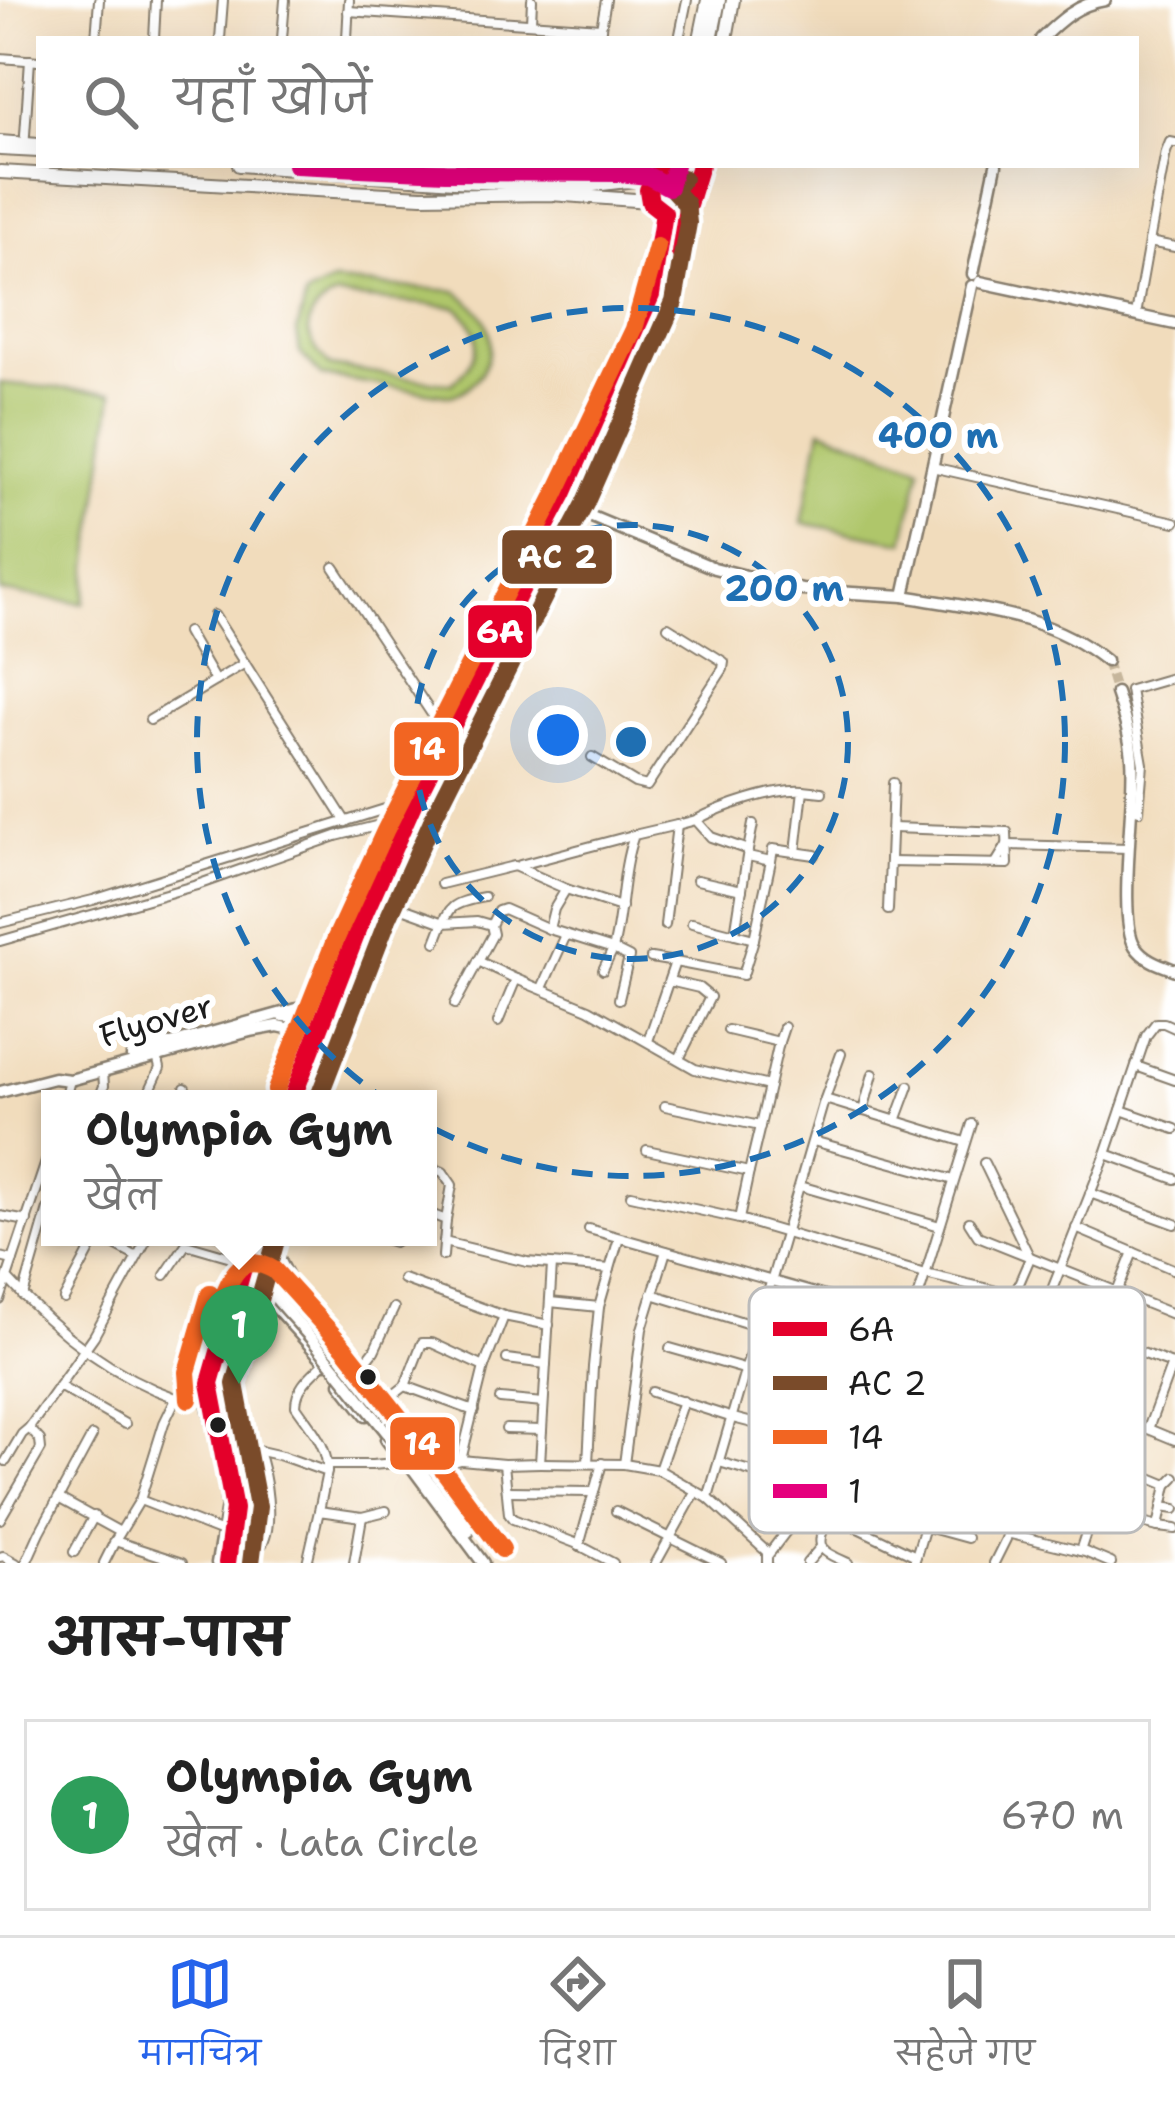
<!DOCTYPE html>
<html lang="hi">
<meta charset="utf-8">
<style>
:root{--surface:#fff;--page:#f6f6f6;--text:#222;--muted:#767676;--line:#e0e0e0;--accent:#2563eb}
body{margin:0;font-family:"Shantell Sans","Playpen Sans Deva",sans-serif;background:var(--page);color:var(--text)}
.you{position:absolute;left:558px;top:735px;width:42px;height:42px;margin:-30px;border:9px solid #fff;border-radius:50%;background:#1a73e8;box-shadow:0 0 0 18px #1a73e833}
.badge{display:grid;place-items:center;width:78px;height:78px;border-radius:50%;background:var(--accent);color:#fff;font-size:39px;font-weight:700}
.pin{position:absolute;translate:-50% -99px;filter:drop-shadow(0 3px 6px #0008)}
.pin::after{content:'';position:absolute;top:63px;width:42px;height:36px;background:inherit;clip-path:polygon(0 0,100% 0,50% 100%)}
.popup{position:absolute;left:41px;top:1090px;width:396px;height:156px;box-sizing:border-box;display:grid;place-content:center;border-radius:0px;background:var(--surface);filter:drop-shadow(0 3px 9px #0005);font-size:39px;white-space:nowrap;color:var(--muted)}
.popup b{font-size:45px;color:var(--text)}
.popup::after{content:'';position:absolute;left:50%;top:100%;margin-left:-24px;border:24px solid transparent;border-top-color:var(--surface)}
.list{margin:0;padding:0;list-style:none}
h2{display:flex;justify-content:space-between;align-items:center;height:156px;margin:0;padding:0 48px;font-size:51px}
h2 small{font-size:39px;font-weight:400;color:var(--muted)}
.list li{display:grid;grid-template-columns:78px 1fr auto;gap:36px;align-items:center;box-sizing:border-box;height:192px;margin:0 24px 24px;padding:0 24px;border:3px solid var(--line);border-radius:0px}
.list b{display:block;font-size:45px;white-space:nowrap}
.list p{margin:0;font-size:39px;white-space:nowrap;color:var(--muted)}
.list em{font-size:39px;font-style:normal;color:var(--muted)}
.icon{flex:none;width:66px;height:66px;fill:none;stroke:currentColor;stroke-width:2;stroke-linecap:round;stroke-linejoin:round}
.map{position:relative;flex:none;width:1175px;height:1563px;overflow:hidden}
.search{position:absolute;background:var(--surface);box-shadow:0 12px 48px #0002;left:36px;right:36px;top:36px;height:132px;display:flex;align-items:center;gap:30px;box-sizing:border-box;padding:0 42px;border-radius:0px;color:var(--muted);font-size:45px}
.sheet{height:372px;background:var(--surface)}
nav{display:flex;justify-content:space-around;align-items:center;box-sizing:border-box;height:168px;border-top:3px solid var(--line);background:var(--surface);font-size:33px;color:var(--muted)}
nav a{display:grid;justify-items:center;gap:6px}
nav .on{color:var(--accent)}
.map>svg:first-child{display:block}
.green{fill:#afc66a;stroke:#667143;stroke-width:3;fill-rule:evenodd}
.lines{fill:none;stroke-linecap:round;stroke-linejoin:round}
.secondary-tunnel{stroke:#c6b69c;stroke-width:10;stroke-dasharray:10 5;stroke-linecap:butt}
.street-casing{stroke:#867c6c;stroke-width:12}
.secondary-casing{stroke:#867c6c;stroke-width:15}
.primary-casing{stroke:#867c6c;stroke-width:16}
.street{stroke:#fff;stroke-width:8}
.secondary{stroke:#fff;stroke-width:10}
.primary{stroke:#fff;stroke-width:12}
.secondary-bridge-casing{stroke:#867c6c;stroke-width:15;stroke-linecap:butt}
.primary-bridge-casing{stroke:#867c6c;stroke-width:16;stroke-linecap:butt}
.secondary-bridge{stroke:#fff;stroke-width:10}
.primary-bridge{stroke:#fff;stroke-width:12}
.bus-1-casing{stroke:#fff;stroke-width:27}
.bus-2-casing{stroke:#fff;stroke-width:27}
.bus-3-casing{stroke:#fff;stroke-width:27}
.bus-4-casing{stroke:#fff;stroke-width:27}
.bus-1{stroke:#e4002b;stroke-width:18}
.bus-2{stroke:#7a4b2a;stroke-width:18}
.bus-3{stroke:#f26522;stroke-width:18}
.bus-4{stroke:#e5007d;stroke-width:18}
.ring{fill:none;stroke:#1f6fb2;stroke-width:6;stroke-dasharray:21 15}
.bus-dot{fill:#1c1c1c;stroke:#fff;stroke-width:4.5}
.labels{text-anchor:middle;stroke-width:12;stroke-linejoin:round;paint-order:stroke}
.street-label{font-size:33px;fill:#1c1c1c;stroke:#fff}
.key{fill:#fff;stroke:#bbb;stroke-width:3}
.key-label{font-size:33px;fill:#1c1c1c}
.centre{fill:#1f6fb2;stroke:#fff;stroke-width:6}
.ring-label{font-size:36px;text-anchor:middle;font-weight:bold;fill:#1f6fb2;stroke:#fff;stroke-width:12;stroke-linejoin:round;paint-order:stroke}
.line-badge{stroke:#fff;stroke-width:4.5}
.badge-label{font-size:33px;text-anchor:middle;font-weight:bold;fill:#fff}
</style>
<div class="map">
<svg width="1175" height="1563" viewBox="0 0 1175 1563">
<rect width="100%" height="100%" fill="#fff"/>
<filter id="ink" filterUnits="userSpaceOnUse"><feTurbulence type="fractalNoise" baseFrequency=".00833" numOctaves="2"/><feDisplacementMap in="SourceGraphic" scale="24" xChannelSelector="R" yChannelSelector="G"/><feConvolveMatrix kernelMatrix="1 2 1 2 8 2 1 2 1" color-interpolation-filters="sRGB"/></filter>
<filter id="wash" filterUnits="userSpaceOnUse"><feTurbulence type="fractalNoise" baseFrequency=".004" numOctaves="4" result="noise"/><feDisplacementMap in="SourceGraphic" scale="48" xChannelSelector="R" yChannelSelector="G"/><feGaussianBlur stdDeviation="2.7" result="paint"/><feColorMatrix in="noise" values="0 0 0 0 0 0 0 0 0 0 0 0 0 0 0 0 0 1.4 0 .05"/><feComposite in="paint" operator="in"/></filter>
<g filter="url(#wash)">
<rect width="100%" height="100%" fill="#f1dcbc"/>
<!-- green -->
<g class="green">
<path d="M334 282 456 291C468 300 483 311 488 327 497 355 478 388 451 396L322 376 300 353 297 332 306 296ZM336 296 456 307C489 334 479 360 451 384L330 366C304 339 297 315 336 296Z"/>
<polygon points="0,383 113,393 84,603 0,592"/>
<polygon points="821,429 921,467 904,542 802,523"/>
</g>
</g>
<g filter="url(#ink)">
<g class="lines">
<!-- secondary-tunnel -->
<polyline class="secondary-tunnel" points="1106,661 1116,693"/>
<defs>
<g id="street">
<polyline points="348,11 601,28"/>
<polyline points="531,22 532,0"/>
<polyline points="96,39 99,0"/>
<polyline points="154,39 156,0"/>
<polyline points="220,39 223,0"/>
<polyline points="282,39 285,0"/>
<polyline points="347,39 349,0"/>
<polyline points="599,39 606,0"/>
<polyline points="679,39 687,0"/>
<polyline points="0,58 39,61"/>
<polyline points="0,140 39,143"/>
<polyline points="24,150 30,60"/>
<polyline points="585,186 586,165"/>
<polyline points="1149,242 1166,152 1170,142 1175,143"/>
<polyline points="1136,315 1149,242 1175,247"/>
<polyline points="932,467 1175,522"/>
<polyline points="334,567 439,725"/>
<polyline points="214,615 346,822"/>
<polyline points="187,632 215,681"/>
<polyline points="150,720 245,663"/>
<polyline points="592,757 635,783 647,786 723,669 724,662 668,627"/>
<polyline points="803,790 822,792"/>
<polyline points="1139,811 1143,764 1130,690 1175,677"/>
<path d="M696 820C722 806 774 788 803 790L796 852"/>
<polyline points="677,825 696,820 711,837 748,850 735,934 692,923"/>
<polyline points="748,850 753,824"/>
<polyline points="748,856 771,861 754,939"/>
<polyline points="771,861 773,849 815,855"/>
<polyline points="890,862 1008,864 1007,832 892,828"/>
<polyline points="996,863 1007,845 1129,848"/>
<polyline points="520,865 633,835"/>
<polyline points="697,880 742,890"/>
<polyline points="441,884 514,866 566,889 621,907"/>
<polyline points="888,910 893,783"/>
<polyline points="0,923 93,900 401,804"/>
<polyline points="491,925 498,911 504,909 549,929 554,909 566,889"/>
<path d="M549 929 613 949C623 912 621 871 634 835L677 825 665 925"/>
<polyline points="0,941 197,885 336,836 392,822"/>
<path d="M436 942C450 907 446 904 484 897"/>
<polyline points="478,961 516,979 498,1022"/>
<polyline points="675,962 743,975 754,939 735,934"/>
<polyline points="603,970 613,949 629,957 619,999"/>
<polyline points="516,979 589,1009 695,1069 769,1086 779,1042 728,1030"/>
<polyline points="669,981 699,988 710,997 679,1059"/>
<polyline points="542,988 566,935"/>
<polyline points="327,1037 386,902 444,923 477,921 491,925 493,934 455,1004"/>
<polyline points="648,1041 675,962 651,958"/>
<polyline points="779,1042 784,1027"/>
<polyline points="1136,1066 1175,1080"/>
<polyline points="65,1099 70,1080"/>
<polyline points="99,1099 104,1086 103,1071"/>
<polyline points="146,1099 160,1068 157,1056"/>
<polyline points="182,1099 185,1088"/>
<polyline points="825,1099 965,1142"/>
<polyline points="665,1106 760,1126 769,1086"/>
<polyline points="1121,1110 1175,1129"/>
<polyline points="863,1111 873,1074"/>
<polyline points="896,1121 909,1086"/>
<polyline points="813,1141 954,1180"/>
<path d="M50 1150 7 1278C53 1329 110 1375 176 1398L186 1389 208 1385"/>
<polyline points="647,1150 749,1172 760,1126"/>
<polyline points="1106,1154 1175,1179"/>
<polyline points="428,1166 443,1172 452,1185 446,1220"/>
<polyline points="800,1186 940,1226"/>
<polyline points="1090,1193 1175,1224"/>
<polyline points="631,1195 739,1219 925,1274 1014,1295 1030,1258 984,1163"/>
<polyline points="428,1213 446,1220 443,1256"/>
<polyline points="0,1216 27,1221"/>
<polyline points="739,1219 749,1172"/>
<polyline points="969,1222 978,1236 1175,1315"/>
<polyline points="1076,1228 1175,1270"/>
<polyline points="589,1229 1041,1357"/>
<polyline points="100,1237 137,1257"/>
<polyline points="379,1237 394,1242 401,1237"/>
<polyline points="444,1242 527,1262 610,1269 599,1307 550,1302"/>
<polyline points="0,1257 13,1260"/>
<polyline points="610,1269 619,1238"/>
<polyline points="165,1275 186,1244 238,1259"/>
<polyline points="403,1279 504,1316 549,1325"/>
<polyline points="652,1294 759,1327"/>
<polyline points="23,1296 48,1209"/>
<polyline points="64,1299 97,1237"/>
<polyline points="0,1300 7,1279"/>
<polyline points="911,1320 972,1124"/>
<polyline points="760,1326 967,1386 979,1340"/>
<polyline points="1100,1335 1133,1252"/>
<polyline points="670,1348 747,1370"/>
<polyline points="1131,1349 1172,1364 1148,1429"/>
<polyline points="849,1353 864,1307"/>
<polyline points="507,1359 546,1364"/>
<path d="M325 1362C312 1375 296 1386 296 1406 310 1427 329 1446 327 1472"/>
<polyline points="748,1368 834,1395 819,1440"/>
<polyline points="352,1379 374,1351 394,1308"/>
<polyline points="1037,1383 1175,1440"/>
<polyline points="59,1386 125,1424"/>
<polyline points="405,1386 474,1411"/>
<polyline points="652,1392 733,1418 819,1440 797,1517 768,1555"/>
<polyline points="834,1395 871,1406 883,1363"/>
<polyline points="500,1399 543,1403"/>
<polyline points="376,1409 405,1386 422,1343 432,1343 484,1367"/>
<polyline points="870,1409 1023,1454"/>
<polyline points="506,1429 542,1430"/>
<polyline points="1028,1432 1090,1452 1131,1349 1047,1315"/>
<polyline points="234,1445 282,1456 327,1472 319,1511"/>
<polyline points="1024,1450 1084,1466"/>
<polyline points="1090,1453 1167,1485 1175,1477"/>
<polyline points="854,1459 1089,1524 1112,1462"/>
<polyline points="461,1460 504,1464 540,1463 552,1265"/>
<polyline points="6,1461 22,1434 29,1428"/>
<polyline points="719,1462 806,1487"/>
<polyline points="540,1463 624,1464 642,1329 666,1251"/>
<polyline points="588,1463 593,1367 599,1307"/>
<polyline points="504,1464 509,1514 513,1519 575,1543 613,1563"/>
<polyline points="624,1464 659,1470 683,1401"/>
<polyline points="329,1465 372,1465 406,1462"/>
<polyline points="659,1470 708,1498 823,1104 841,1054"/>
<polyline points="422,1471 461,1460 484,1367 504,1316"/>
<path d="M810 1473 837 1480C859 1463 862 1431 871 1406"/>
<polyline points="507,1491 592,1492"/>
<polyline points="708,1498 767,1552 767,1563"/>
<polyline points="60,1499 120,1532"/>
<polyline points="140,1500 222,1532"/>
<polyline points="1162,1507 1175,1509"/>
<polyline points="616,1511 721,1563"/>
<polyline points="1094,1511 1158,1527 1167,1485"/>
<polyline points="362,1517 386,1511"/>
<polyline points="832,1518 844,1479"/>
<polyline points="0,1519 41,1449 40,1440 29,1428 94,1336 148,1237"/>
<polyline points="927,1527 967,1538"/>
<polyline points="1158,1527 1175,1529"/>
<polyline points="1007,1533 1085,1552 1111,1563"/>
<polyline points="579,1546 602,1463"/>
<path d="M241 1548 261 1546C275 1526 266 1472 257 1449"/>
<polyline points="1080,1551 1089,1524"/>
<polyline points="74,1552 94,1516"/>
<polyline points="0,1557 3,1556 16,1563"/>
<polyline points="167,1558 115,1541 140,1500 164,1423 176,1398"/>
<polyline points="26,1563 40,1532 92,1436"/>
<polyline points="104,1563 115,1541"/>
<polyline points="164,1563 167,1558 182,1563"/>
<polyline points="307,1563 319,1511 362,1517 354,1563"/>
<polyline points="656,1563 696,1491"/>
<polyline points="807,1563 821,1547"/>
<path d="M848 1563C821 1551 812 1548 829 1518L835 1517 916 1556"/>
<polyline points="914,1563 967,1386 1032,1408"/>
<polyline points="994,1563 1006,1539 1014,1505 1053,1287 1106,1154 1146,1036 1156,1023 1164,1023 1175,1028"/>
</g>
<g id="secondary">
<path d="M1041 39C1060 20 1078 4 1105 0"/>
<polyline points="973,274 996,165"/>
<polyline points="980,282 1175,324"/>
<path d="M972 286 904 596C975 609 1048 613 1106 661"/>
<polyline points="575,510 714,568 802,590 904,596"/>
<polyline points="530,600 529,616 424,833 392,822 554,495 613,367"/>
<path d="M1116 693C1123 714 1130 735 1132 758 1136 798 1117 919 1135 946 1144 960 1161 965 1175 970"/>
<polyline points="283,1016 307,1017 319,1029"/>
<polyline points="132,1055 304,1007 332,992"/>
<polyline points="0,1092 54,1078 70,1080 250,1031 278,1026 327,1037 307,1099"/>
<polyline points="283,1099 304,1033"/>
<path d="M274 1237C276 1270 304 1290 308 1321"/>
<polyline points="258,1242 269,1275 468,1532"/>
<polyline points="246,1304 252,1288 258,1288 326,1363"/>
<polyline points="341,1383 366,1415"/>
<polyline points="215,1436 203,1385 205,1368 214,1348 243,1237"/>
<polyline points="386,1439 398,1455 408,1462 483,1563"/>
<polyline points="217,1563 227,1506 223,1478"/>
</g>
<g id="primary">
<polyline points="700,39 708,0"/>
<polyline points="711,39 719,0"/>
<polyline points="726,39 733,0"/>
<polyline points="0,149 39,151"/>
<polyline points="239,165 454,181 585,186 652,178"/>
<polyline points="0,172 422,196 550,194 649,201"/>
<path d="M653 207C640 187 655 181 663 165"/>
<polyline points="527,577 531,554 563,494 651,295 664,236 664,213"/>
<polyline points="518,621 657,337 680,253 686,207 691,201 693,183 700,165"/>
<polyline points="213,1397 234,1509 227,1563"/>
<polyline points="238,1563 243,1528 242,1499 221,1376 259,1237"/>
</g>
</defs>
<!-- street casing -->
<use href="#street" class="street-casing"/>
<!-- secondary casing -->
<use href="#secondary" class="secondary-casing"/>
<!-- primary casing -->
<use href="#primary" class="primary-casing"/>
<!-- street -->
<use href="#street" class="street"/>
<!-- secondary -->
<use href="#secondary" class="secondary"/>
<!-- primary -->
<use href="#primary" class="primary"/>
<defs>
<path id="secondary-bridge" d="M247 1255C263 1289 291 1314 315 1343 345 1379 373 1416 403 1452"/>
<g id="primary-bridge">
<polyline points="365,932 518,621"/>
<path d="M292 1099C339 977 386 857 445 740 495 640 549 541 597 440 615 402 637 365 652 325 670 274 676 219 685 165"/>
<polyline points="213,1397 210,1383 216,1363"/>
</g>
</defs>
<!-- secondary-bridge casing -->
<use href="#secondary-bridge" class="secondary-bridge-casing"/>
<!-- primary-bridge casing -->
<use href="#primary-bridge" class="primary-bridge-casing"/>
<!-- secondary-bridge -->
<use href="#secondary-bridge" class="secondary-bridge"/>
<!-- primary-bridge -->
<use href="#primary-bridge" class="primary-bridge"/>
<defs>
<g id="bus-1">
<polyline points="680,253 687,208 700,165"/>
<polyline points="292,1099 365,912 413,804 527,578 531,554 563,494 651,295 664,213 650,202 648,190 663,165"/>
<polyline points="227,1563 234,1509 210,1383 252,1237"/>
</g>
<g id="bus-2">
<polyline points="318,1099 387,921 435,814 548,589 554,562 585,504 674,302 688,223 686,204 674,191 683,178"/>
<polyline points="251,1563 258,1507 235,1384 275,1244"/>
</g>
<g id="bus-3">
<polyline points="276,1090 336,938 385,831 553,499 634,329 657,247"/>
<path d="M217 1309C231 1283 235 1248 274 1270L344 1347 415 1437 427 1448 502 1549"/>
<polyline points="189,1399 187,1372 210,1293"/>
</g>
<polyline id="bus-4" points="296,165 445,172 620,173 648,176 669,187 675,165"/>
</defs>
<!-- bus-1 casing -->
<use href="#bus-1" class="bus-1-casing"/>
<!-- bus-2 casing -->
<use href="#bus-2" class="bus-2-casing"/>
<!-- bus-3 casing -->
<use href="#bus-3" class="bus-3-casing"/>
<!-- bus-4 casing -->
<use href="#bus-4" class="bus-4-casing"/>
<!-- bus-1 -->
<use href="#bus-1" class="bus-1"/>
<!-- bus-2 -->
<use href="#bus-2" class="bus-2"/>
<!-- bus-3 -->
<use href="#bus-3" class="bus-3"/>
<!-- bus-4 -->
<use href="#bus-4" class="bus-4"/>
</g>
</g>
<!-- distance rings -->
<g class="ring">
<circle cx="631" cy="742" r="217"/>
<circle cx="631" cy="742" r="434"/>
</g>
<!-- markers -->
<g class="bus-dot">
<circle cx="368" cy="1377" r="10"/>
<circle cx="218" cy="1425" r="10"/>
</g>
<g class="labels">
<!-- street labels -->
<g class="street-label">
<text transform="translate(156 1020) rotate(-16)" y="12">Flyover</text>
</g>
</g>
<!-- legend -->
<rect x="749" y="1287" width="396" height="246" rx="18" class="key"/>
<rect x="773" y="1322" width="54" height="14" fill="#e4002b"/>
<rect x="773" y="1376" width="54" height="14" fill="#7a4b2a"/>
<rect x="773" y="1430" width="54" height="14" fill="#f26522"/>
<rect x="773" y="1484" width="54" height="14" fill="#e5007d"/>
<g class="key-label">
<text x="848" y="1341">6A</text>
<text x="848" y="1395">AC 2</text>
<text x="848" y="1449">14</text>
<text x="848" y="1503">1</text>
</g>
<circle cx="631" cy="742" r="18" class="centre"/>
<g class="ring-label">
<text x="938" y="448">400 m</text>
<text x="784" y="601">200 m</text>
</g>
<g class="line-badge">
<rect x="500" y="528" width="114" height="58" rx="12" fill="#7a4b2a"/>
<rect x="466" y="603" width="68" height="57" rx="12" fill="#e4002b"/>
<rect x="392" y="720" width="69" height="58" rx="12" fill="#f26522"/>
<rect x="388" y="1415" width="69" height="57" rx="12" fill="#f26522"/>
</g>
<g class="badge-label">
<text x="557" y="568">AC 2</text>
<text x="500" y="643">6A</text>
<text x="427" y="760">14</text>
<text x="422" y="1455">14</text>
</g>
</svg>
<div class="you"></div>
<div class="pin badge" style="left:239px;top:1384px;background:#2e9e5b">1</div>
<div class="popup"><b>Olympia Gym</b>खेल</div>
<div class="search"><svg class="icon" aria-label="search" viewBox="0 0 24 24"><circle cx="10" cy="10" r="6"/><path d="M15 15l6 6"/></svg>यहाँ खोजें</div>
</div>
<section class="sheet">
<h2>आस-पास<small></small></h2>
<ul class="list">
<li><span class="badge" style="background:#2e9e5b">1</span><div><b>Olympia Gym</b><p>खेल · Lata Circle</p></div><em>670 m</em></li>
</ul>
</section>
<nav>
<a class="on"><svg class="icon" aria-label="map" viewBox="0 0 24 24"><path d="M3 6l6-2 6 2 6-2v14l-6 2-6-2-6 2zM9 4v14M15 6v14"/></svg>मानचित्र</a>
<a><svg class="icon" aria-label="directions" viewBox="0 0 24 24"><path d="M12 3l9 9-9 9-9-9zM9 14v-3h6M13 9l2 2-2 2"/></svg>दिशा</a>
<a><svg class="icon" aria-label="saved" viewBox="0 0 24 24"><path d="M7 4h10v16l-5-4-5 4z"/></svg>सहेजे गए</a>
</nav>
